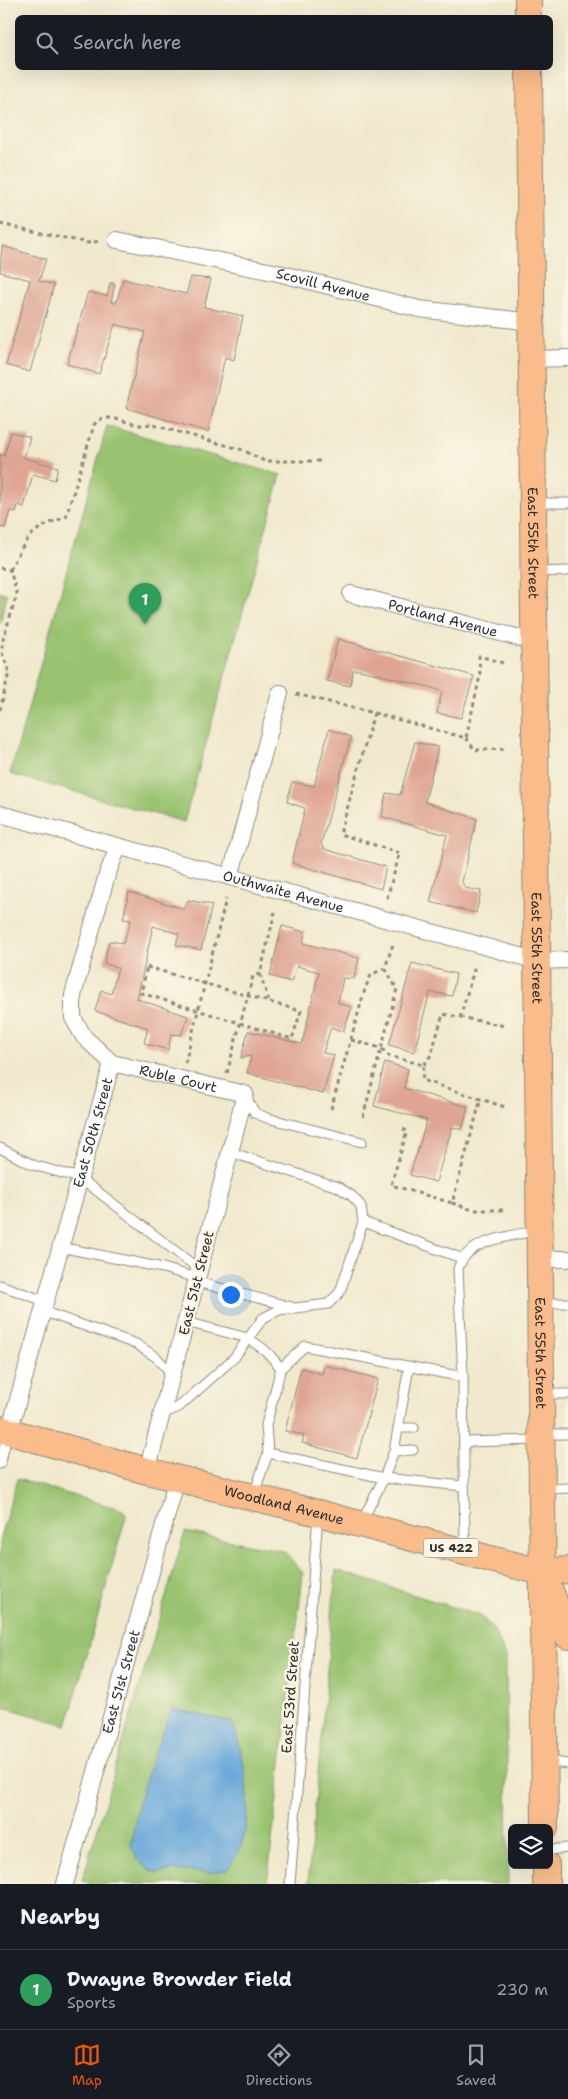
<!DOCTYPE html>
<style>
:root{--surface:#171b24;--page:#20242c;--text:#f1f3f6;--muted:#9ea1a6;--line:#363941;--accent:#ea580c}
body{margin:0;font-family:"Shantell Sans",sans-serif;background:var(--page);color:var(--text)}
.controls{position:absolute;right:15px;bottom:15px;display:grid;overflow:hidden;border-radius:8px;box-shadow:0 5px 20px #0002}
.controls button{width:45px;height:45px;display:grid;place-items:center;padding:0;border:0;border-bottom:1px solid var(--line);background:var(--surface);color:var(--text);font:25px sans-serif}
.you{position:absolute;left:230px;top:1294px;width:18px;height:18px;margin:-12px;border:4px solid #fff;border-radius:50%;background:#1a73e8;box-shadow:0 0 0 8px #1a73e833}
.badge{display:grid;place-items:center;width:32px;height:32px;border-radius:50%;background:var(--accent);color:#fff;font-size:16px;font-weight:700}
.pin{position:absolute;translate:-50% -41px;filter:drop-shadow(0 1px 2px #0008)}
.pin::after{content:'';position:absolute;top:26px;width:18px;height:15px;background:inherit;clip-path:polygon(0 0,100% 0,50% 100%)}
.list{margin:0;padding:0;list-style:none}
h2{display:flex;justify-content:space-between;align-items:center;height:65px;margin:0;padding:0 20px;font-size:21px}
h2 small{font-size:16px;font-weight:400;color:var(--muted)}
.list li{display:grid;grid-template-columns:32px 1fr auto;gap:15px;align-items:center;box-sizing:border-box;height:80px;padding:0 20px;border-top:1px solid var(--line)}
.list b{display:block;font-size:19px;white-space:nowrap}
.list p{margin:0;font-size:16px;white-space:nowrap;color:var(--muted)}
.list em{font-size:16px;font-style:normal;color:var(--muted)}
.icon{flex:none;width:28px;height:28px;fill:none;stroke:currentColor;stroke-width:2;stroke-linecap:round;stroke-linejoin:round}
.map{position:relative;flex:none;width:568px;height:1884px;overflow:hidden}
.search{position:absolute;background:var(--surface);box-shadow:0 5px 20px #0002;left:15px;right:15px;top:15px;height:55px;display:flex;align-items:center;gap:12px;box-sizing:border-box;padding:0 18px;border-radius:8px;color:var(--muted);font-size:19px}
.sheet{height:145px;background:var(--surface)}
nav{display:flex;justify-content:space-around;align-items:center;box-sizing:border-box;height:70px;border-top:1px solid var(--line);background:var(--surface);font-size:14px;color:var(--muted)}
nav a{display:grid;justify-items:center;gap:2px}
nav .on{color:var(--accent)}
.map>svg:first-child{display:block}
.green{fill:#99c36f;stroke:#62774d}
.water{fill:#67a7da;stroke:#496982}
.building{fill:#dfa493}
.lines{fill:none;stroke-linecap:round;stroke-linejoin:round}
.service-casing{stroke:#8e8a7c;stroke-width:11}
.minor-casing{stroke:#8e8a7c;stroke-width:18}
.primary-casing{stroke:#8e8a7c;stroke-width:28}
.path{stroke:#8e8a7c;stroke-width:3;stroke-dasharray:4 4;stroke-linecap:butt}
.service{stroke:#fff;stroke-width:9}
.minor{stroke:#fff;stroke-width:16}
.primary{stroke:#f9bc8a;stroke-width:26}
.labels{text-anchor:middle;stroke-width:5;stroke-linejoin:round;paint-order:stroke}
.shield{fill:#fcf5e5;stroke:#6a6863;stroke-width:1}
.shield-label{font-size:12px;font-weight:bold;fill:#2b2b2b}
.street-label{font-size:14px;fill:#2b2b2b;stroke:#fcf5e5}
</style>
<div class="map">
<svg width="568" height="1884" viewBox="0 0 568 1884">
<rect width="100%" height="100%" fill="#fcf5e5"/>
<filter id="ink" filterUnits="userSpaceOnUse"><feTurbulence type="fractalNoise" baseFrequency=".02" numOctaves="2"/><feDisplacementMap in="SourceGraphic" scale="10" xChannelSelector="R" yChannelSelector="G"/><feConvolveMatrix kernelMatrix="1 2 1 2 8 2 1 2 1" color-interpolation-filters="sRGB"/></filter>
<filter id="wash" filterUnits="userSpaceOnUse"><feTurbulence type="fractalNoise" baseFrequency=".0096" numOctaves="4" result="noise"/><feDisplacementMap in="SourceGraphic" scale="20" xChannelSelector="R" yChannelSelector="G"/><feGaussianBlur stdDeviation="1.12" result="paint"/><feColorMatrix in="noise" values="0 0 0 0 0 0 0 0 0 0 0 0 0 0 0 0 0 1.4 0 .05"/><feComposite in="paint" operator="in"/></filter>
<g filter="url(#wash)">
<rect width="100%" height="100%" fill="#f0e9cd"/>
<!-- green -->
<g class="green">
<polygon points="107,426 281,475 184,822 10,774"/>
<polygon points="0,592 7,594 0,624"/>
<polygon points="17,1479 123,1510 126,1516 67,1725 0,1706 0,1538"/>
<polygon points="185,1532 284,1551 303,1573 267,1884 94,1884 82,1881"/>
<polygon points="336,1570 481,1616 494,1630 506,1656 508,1884 308,1884"/>
</g>
<!-- water -->
<path class="water" d="M172 1709 232 1722C245 1754 254 1815 240 1848 237 1855 232 1862 228 1869L210 1873 174 1870 158 1873 150 1870 138 1860 131 1845 139 1801 153 1757Z"/>
<g id="blocks">
<!-- building -->
<g class="building">
<polygon points="2,246 46,259 39,281 54,285 30,372 6,365 30,280 0,272"/>
<polygon points="191,277 211,279 204,307 243,316 234,360 225,357 208,432 126,408 145,332 115,324 99,374 67,364 88,292 107,296 110,283 115,284 111,302 116,303 123,279 186,294"/>
<polygon points="11,432 30,437 24,458 58,467 55,480 33,474 24,507 18,505 16,512 10,511 5,528 0,527 0,454 4,456"/>
<polygon points="338,639 474,676 461,718 437,713 442,692 433,688 360,670 353,670 350,686 327,681"/>
<polygon points="329,729 351,737 321,844 324,849 386,867 381,889 292,863 305,808 287,802 292,782 314,786"/>
<polygon points="415,742 438,747 425,802 477,819 462,882 465,888 481,891 476,913 430,902 447,835 382,817 386,793 400,795"/>
<polygon points="129,892 184,909 188,900 212,905 201,950 176,945 179,934 153,926 137,999 188,1016 181,1035 171,1034 168,1050 144,1043 148,1028 95,1011 101,990 111,994 118,968 104,963 109,941 123,943 131,920 123,919"/>
<polygon points="282,926 305,932 303,943 359,958 354,979 343,978 338,1003 352,1007 343,1032 331,1027 323,1053 334,1055 323,1094 247,1073 251,1056 241,1058 248,1031 302,1044 319,972 297,966 291,982 270,976"/>
<polygon points="412,963 456,974 452,996 430,992 414,1052 389,1045"/>
<polygon points="385,1062 408,1069 404,1088 468,1107 462,1130 452,1127 436,1182 410,1175 427,1120 374,1106"/>
<polygon points="324,1365 378,1379 357,1458 302,1443 304,1435 285,1431 301,1368 322,1374"/>
</g>
</g>
</g>
<g filter="url(#ink)">
<use href="#blocks" fill-opacity="0" stroke="#8e8a7c" stroke-width="1"/>
<g class="lines">
<defs>
<g id="service">
<polyline points="536,503 568,503"/>
<polyline points="537,572 568,571"/>
<polyline points="246,1097 255,1113 267,1118 362,1142"/>
<polyline points="0,1148 33,1165 80,1178 200,1270"/>
<polyline points="363,1222 461,1258"/>
<polyline points="60,1247 163,1268 197,1278"/>
<polyline points="197,1282 292,1307"/>
<polyline points="0,1285 45,1301"/>
<polyline points="543,1303 568,1303"/>
<polyline points="42,1311 136,1344 156,1357 172,1374"/>
<polyline points="186,1322 248,1338 266,1351 281,1368"/>
<polyline points="409,1367 394,1451 384,1478 463,1486"/>
<path d="M463 1377 458 1269C467 1238 511 1237 538 1230"/>
<polyline points="544,1394 568,1394"/>
<polyline points="162,1414 179,1407 234,1358 263,1318 279,1310 328,1304 340,1292 363,1222 361,1206 352,1196 338,1187 230,1152"/>
<polyline points="399,1428 414,1428"/>
<polyline points="543,1434 568,1434"/>
<polyline points="464,1442 538,1440"/>
<polyline points="394,1451 413,1450"/>
<polyline points="268,1453 384,1478 361,1523"/>
<polyline points="0,1464 8,1433"/>
<polyline points="544,1489 568,1488"/>
<polyline points="254,1494 268,1453 266,1425 281,1368 305,1346 463,1377 465,1550"/>
<polyline points="546,1761 568,1764"/>
<polyline points="549,1850 568,1848"/>
<polyline points="290,1884 318,1515"/>
</g>
<g id="minor">
<path id="s1" d="M117 240 278 273 419 309 532 322"/>
<polyline points="532,359 568,358"/>
<path id="s2" d="M351 594 535 642"/>
<path id="s3" d="M0 814 538 961 568 960"/>
<path id="s4" d="M118 847 107 875 73 995V1018L84 1037 112 1063 245 1094 147 1471"/>
<polyline points="230,877 280,693"/>
<polyline points="541,1259 568,1259"/>
<path id="s5" d="M9 1432 112 1063"/>
<path id="s6" d="M65 1884 177 1478"/>
</g>
<g id="primary">
<polyline points="528,0 528,18"/>
<path id="s7" d="M529 68 545 1828"/>
<path id="s8" d="M0 1429 147 1471 318 1513 502 1562 542 1572 568 1570"/>
<polyline points="548,1586 568,1636"/>
<polyline points="546,1865 546,1884"/>
</g>
</defs>
<!-- service casing -->
<use href="#service" class="service-casing"/>
<!-- minor casing -->
<use href="#minor" class="minor-casing"/>
<!-- primary casing -->
<use href="#primary" class="primary-casing"/>
<!-- path -->
<g class="path">
<polyline points="0,224 88,243 100,241"/>
<polyline points="0,568 10,570 17,594 2,643 2,653 9,672 0,710"/>
<path d="M10 570C27 537 30 529 66 517L94 425C107 407 132 430 150 424L243 450 264 461H322"/>
<polyline points="296,694 374,713 340,834 400,853 386,901"/>
<polyline points="374,713 466,738 480,676 479,656 503,663"/>
<polyline points="466,738 475,750 504,749"/>
<polygon points="147,967 301,1011 292,1039 141,993"/>
<polyline points="260,974 269,1001"/>
<polyline points="460,1018 475,966"/>
<polyline points="351,1040 381,1048 389,1056 424,1065 422,1080 505,1107"/>
<polyline points="185,1063 226,899"/>
<polyline points="424,1065 431,1055 443,1014 505,1026"/>
<polyline points="227,1073 253,976 260,974 275,912"/>
<polyline points="331,1109 365,989 371,975 385,968 393,944"/>
<polyline points="363,1117 397,989 385,968"/>
<polyline points="403,1129 407,1131 391,1185 452,1203 481,1099"/>
<polyline points="452,1203 473,1210 506,1210"/>
</g>
<!-- service -->
<use href="#service" class="service"/>
<!-- minor -->
<use href="#minor" class="minor"/>
<!-- primary -->
<use href="#primary" class="primary"/>
</g>
</g>
<g class="labels">
<!-- shield labels -->
<rect class="shield" x="423.5" y="1538.5" width="55" height="19" rx="4"/>
<g class="shield-label">
<text x="451" y="1552">US 422</text>
</g>
<!-- street labels -->
<g class="street-label">
<text dy="5" stroke="none"><textPath href="#s1" startOffset="211">Scovill Avenue</textPath></text>
<text dy="5" stroke="none"><textPath href="#s7" startOffset="475">East 55th Street</textPath></text>
<text dy="5" stroke="none"><textPath href="#s2" startOffset="95">Portland Avenue</textPath></text>
<text dy="5" stroke="none"><textPath href="#s3" startOffset="294">Outhwaite Avenue</textPath></text>
<text dy="5" stroke="none"><textPath href="#s7" startOffset="880">East 55th Street</textPath></text>
<text dy="5" stroke="none"><textPath href="#s4" startOffset="306">Ruble Court</textPath></text>
<text dy="5" stroke="none"><textPath href="#s5" startOffset="311">East 50th Street</textPath></text>
<text transform="translate(196 1283) rotate(-76)" y="5">East 51st Street</text>
<text dy="5" stroke="none"><textPath href="#s7" startOffset="1285">East 55th Street</textPath></text>
<text dy="5" stroke="none"><textPath href="#s8" startOffset="294">Woodland Avenue</textPath></text>
<text dy="5" stroke="none"><textPath href="#s6" startOffset="210">East 51st Street</textPath></text>
<text transform="translate(290 1697) rotate(-86)" y="5">East 53rd Street</text>
</g>
</g>
</svg>
<div class="controls">
<button><svg class="icon" aria-label="layers" viewBox="0 0 24 24"><path d="M12 4l9 5-9 5-9-5zM3 14l9 5 9-5"/></svg></button>
</div>
<div class="you"></div>
<div class="pin badge" style="left:145px;top:624px;background:#2e9e5b">1</div>
<div class="search"><svg class="icon" aria-label="search" viewBox="0 0 24 24"><circle cx="10" cy="10" r="6"/><path d="M15 15l6 6"/></svg>Search here</div>
</div>
<section class="sheet">
<h2>Nearby<small></small></h2>
<ul class="list">
<li><span class="badge" style="background:#2e9e5b">1</span><div><b>Dwayne Browder Field</b><p>Sports</p></div><em>230 m</em></li>
</ul>
</section>
<nav>
<a class="on"><svg class="icon" aria-label="map" viewBox="0 0 24 24"><path d="M3 6l6-2 6 2 6-2v14l-6 2-6-2-6 2zM9 4v14M15 6v14"/></svg>Map</a>
<a><svg class="icon" aria-label="directions" viewBox="0 0 24 24"><path d="M12 3l9 9-9 9-9-9zM9 14v-3h6M13 9l2 2-2 2"/></svg>Directions</a>
<a><svg class="icon" aria-label="saved" viewBox="0 0 24 24"><path d="M7 4h10v16l-5-4-5 4z"/></svg>Saved</a>
</nav>
